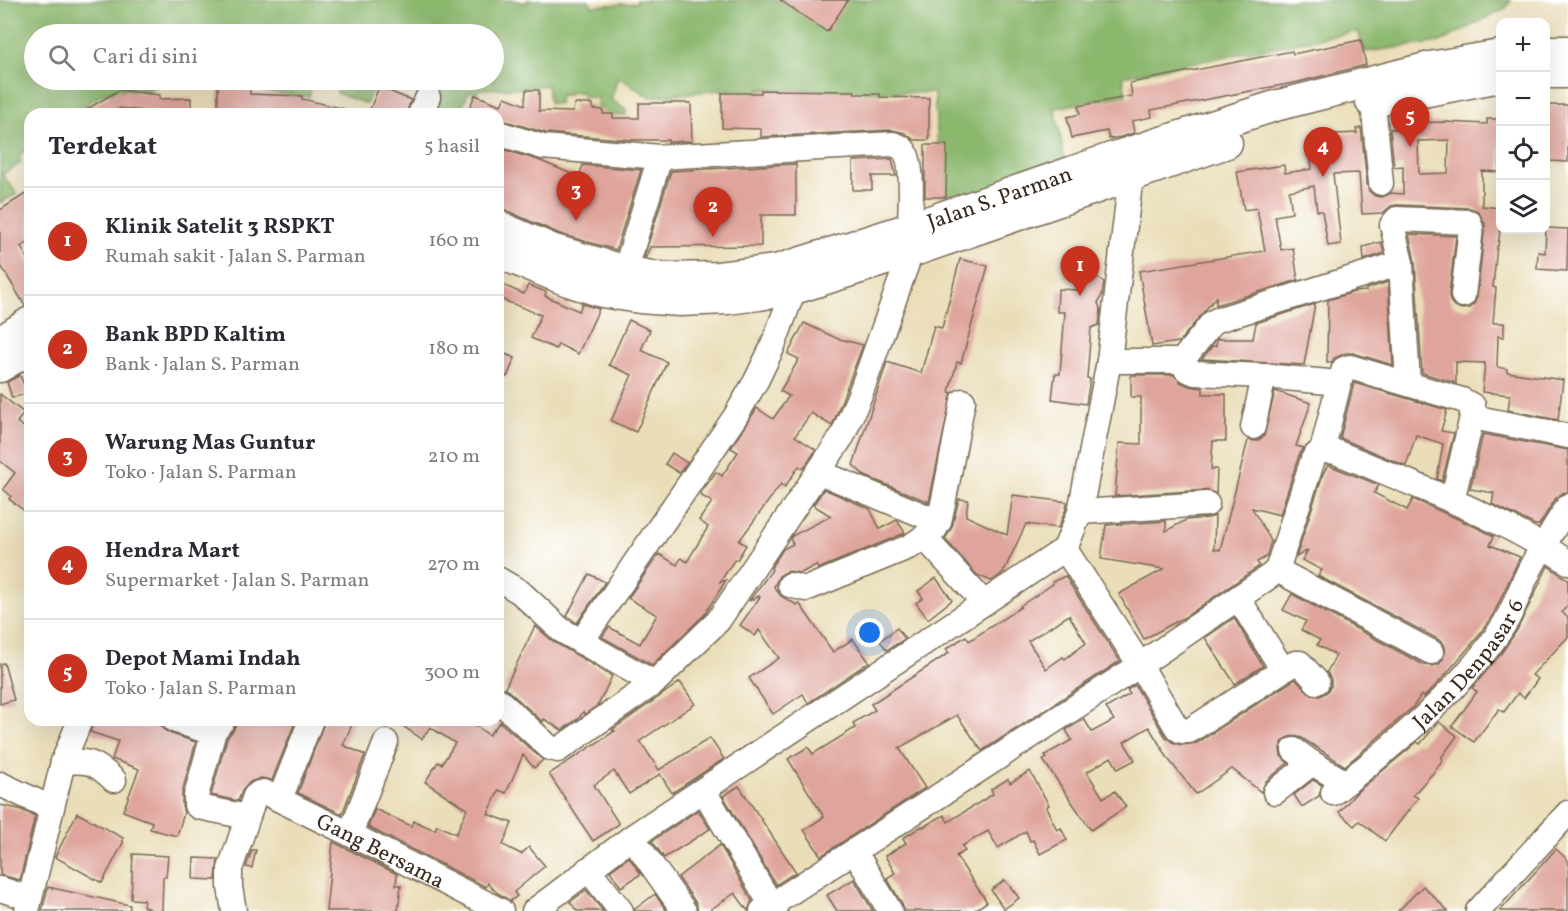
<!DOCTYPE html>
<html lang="id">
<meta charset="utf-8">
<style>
:root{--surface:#fff;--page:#f7f7f7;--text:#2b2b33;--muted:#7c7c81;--line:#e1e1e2;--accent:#c8321e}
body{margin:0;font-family:Vollkorn,serif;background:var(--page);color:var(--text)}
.controls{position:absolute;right:18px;top:18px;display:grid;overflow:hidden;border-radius:12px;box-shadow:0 6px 24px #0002}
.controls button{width:54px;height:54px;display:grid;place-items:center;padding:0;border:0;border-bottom:2px solid var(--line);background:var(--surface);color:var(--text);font:30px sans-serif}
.you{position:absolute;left:870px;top:633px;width:21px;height:21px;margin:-15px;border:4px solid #fff;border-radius:50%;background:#1a73e8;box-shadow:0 0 0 9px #1a73e833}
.badge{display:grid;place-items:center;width:39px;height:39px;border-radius:50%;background:var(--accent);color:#fff;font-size:20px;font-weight:700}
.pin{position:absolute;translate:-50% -50px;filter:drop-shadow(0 2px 3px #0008)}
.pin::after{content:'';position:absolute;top:32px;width:21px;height:18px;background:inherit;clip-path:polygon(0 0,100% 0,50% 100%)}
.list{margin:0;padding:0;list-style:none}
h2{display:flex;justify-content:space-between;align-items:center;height:78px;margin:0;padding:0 24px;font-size:26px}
h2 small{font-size:20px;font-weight:400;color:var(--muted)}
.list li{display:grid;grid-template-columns:39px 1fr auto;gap:18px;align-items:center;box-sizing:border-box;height:108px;padding:0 24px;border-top:2px solid var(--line)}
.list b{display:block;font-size:22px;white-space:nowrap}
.list p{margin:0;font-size:20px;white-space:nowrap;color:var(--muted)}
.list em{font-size:20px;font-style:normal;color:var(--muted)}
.icon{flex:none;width:33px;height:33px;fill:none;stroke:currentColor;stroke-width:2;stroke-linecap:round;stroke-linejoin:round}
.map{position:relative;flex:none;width:1568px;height:911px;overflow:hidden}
.search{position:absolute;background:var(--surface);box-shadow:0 6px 24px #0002;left:24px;top:24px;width:480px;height:66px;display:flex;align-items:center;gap:15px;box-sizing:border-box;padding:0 21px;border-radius:33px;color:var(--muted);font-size:22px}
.panel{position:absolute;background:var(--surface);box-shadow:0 6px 24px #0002;left:24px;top:108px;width:480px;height:618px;border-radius:18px}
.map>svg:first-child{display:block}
.forest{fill:#8cb86e;stroke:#647146;stroke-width:1.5}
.building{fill:#dfa59c;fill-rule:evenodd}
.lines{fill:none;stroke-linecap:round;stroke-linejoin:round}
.minor-casing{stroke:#786954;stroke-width:27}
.major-casing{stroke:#786954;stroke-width:33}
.minor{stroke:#fff;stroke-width:24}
.major{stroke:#fff;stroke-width:30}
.labels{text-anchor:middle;stroke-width:6;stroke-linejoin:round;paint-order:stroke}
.street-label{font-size:22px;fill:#3b2a1e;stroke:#fff}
</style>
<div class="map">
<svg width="1568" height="911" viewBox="0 0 1568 911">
<rect width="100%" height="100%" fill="#fff"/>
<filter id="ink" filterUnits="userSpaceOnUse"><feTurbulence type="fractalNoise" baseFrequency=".0167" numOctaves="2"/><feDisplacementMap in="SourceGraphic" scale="12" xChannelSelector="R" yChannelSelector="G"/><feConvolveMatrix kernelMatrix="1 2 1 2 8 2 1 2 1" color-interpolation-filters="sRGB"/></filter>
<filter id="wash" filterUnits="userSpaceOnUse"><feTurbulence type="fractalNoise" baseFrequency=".008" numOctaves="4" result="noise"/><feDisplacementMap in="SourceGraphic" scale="24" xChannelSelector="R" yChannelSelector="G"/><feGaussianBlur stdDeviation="1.35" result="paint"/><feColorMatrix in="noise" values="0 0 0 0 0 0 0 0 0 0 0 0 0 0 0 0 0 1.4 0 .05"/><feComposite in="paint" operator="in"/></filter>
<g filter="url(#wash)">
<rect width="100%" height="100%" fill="#eadeb9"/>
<!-- forest -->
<polygon class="forest" points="0,0 514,0 526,3 527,0 589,0 592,6 636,3 637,0 1511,0 1506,8 1440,42 1365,52 1358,31 1123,76 1126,95 1055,108 1066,166 942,203 934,93 760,89 759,109 744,110 743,91 720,90 650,97 618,77 611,100 626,110 626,115 605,115 604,108 597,108 597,98 583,97 582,92 570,92 569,95 560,95 559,104 549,103 547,85 522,88 478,89 477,94 469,91 459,114 422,114 430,93 416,88 393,90 387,88 371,92 366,104 337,93 338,86 321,82 319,86 312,85 309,97 265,92 266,80 494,80 494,34 34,34 34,80 164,80 148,91 122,89 117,98 111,92 102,94 72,114 30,114 30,148 19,155 21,163 2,174 17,194 0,203"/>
<g id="blocks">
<!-- building -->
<g class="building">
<polygon points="780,0 848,0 827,32"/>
<polygon points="1361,40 1366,65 1298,82 1151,110 1152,117 1132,121 1134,133 1121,137 1109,139 1107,131 1072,138 1067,117 1080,114 1078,106 1132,96 1130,83 1292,51 1293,54"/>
<polygon points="218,80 250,80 250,94 302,96 302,99 345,109 344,114 218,114"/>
<polygon points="379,87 411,100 406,114 368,114"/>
<polygon points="119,90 160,95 159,99 191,98 191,114 167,114 120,108 110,114 79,114"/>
<polygon points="526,90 539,90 539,111 573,112 574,104 593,104 593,109 603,110 603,114 613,114 613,118 639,118 639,103 691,103 692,141 668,142 668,140 632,140 546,133 498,119 498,114 467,114 475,95 501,105 505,97 525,105"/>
<polygon points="761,90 855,91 855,94 880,94 880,97 929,98 929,140 914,140 905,133 892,130 761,137 761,129 722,128 722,93 761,93"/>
<polygon points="1545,105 1568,105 1568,162 1549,161 1549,142 1545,142"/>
<path d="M1487 119H1500V172L1482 171V206L1500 208V230L1498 246H1497L1493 287 1496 288 1493 323H1504V337L1498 336 1497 367 1507 369V372L1563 380 1558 420 1508 410 1510 395 1482 392 1485 363 1456 362V383L1422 373 1415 262 1409 234 1456 236 1449 294 1450 301 1454 306 1462 309 1469 308 1474 304 1477 297 1485 224 1478 211 1470 208 1397 205 1391 206 1383 213 1362 214 1359 173 1333 174 1341 244 1328 246 1322 211H1317L1314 186 1289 191 1292 213 1275 216 1281 250 1293 248 1298 280 1216 305V297L1179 342 1152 346 1139 271 1265 251 1257 208 1244 210 1237 172 1284 165 1285 173 1312 169 1309 145 1336 142V134L1357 133 1356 129 1361 128 1367 184 1369 191 1375 196 1382 197 1391 193 1403 194V166L1394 167 1390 129 1402 128V123L1446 122 1487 124ZM1449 140 1448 173 1419 174 1418 141Z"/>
<polygon points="925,145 947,145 946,197 925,197"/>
<polygon points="498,148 538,160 579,177 583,165 641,170 616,250 560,234 505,210 498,209"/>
<polygon points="892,159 896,176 872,176 872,190 853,190 853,161"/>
<polygon points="796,164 796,215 761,215 761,246 650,247 646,257 644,257 671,171"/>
<polygon points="30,191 30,241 21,247 30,263 30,305 25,306 0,264 0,210"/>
<polygon points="1546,228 1568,229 1567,271 1537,269 1538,252 1545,253"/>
<polygon points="1381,242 1384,253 1364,260 1363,247"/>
<polygon points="960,259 988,266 961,363 957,362 949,392 952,393 929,502 865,476 853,465 887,362 921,373 934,326 942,328"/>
<polygon points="1090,272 1104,282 1102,295 1098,303 1101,310 1099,325 1091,328 1087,378 1090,379 1086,404 1052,399 1055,374 1060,374 1065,312 1057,312 1058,289 1078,290"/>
<polygon points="1388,282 1393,365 1353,353 1346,353 1334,358 1332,362 1327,362 1328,300 1354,292 1366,291 1366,289"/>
<polygon points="498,283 524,294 528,285 546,292 545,296 579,311 582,304 599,309 578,354 558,344 556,349 531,338 541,315 498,298"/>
<polygon points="1315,304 1304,365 1202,359 1212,346 1216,346 1217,339 1253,339 1256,323"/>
<polygon points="629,320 650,330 641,350 667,362 636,432 611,421 632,375 609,365"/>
<polygon points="804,323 836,338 863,345 832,426 811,413 795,436 816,450 803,469 799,466 785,487 781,484 739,541 746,545 737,560 735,559 720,582 726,580 705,614 652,665 602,637 609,627 640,644 657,615 628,598 659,554 677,565 681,558 687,562 708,527 699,520 712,502 700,495 704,488 716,472 722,476 738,452 731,448 757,408 773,419 789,396 780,391 799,359 788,354"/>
<polygon points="498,351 515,358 507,377 498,373"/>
<polygon points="20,375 27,393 12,398 7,382"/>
<polygon points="1131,375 1174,375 1180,382 1189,386 1203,388 1203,394 1226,394 1226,441 1213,441 1211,469 1217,469 1216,494 1206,490 1115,496 1119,443 1141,444 1141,397 1131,397"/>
<polygon points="1354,383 1447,410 1441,431 1454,433 1442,481 1437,479 1443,444 1416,435 1406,466 1340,438"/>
<polygon points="1275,391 1311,403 1296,446 1304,448 1299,455 1280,515 1252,508 1271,541 1266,557 1257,562 1259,566 1185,617 1144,639 1119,594 1164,569 1101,559 1106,525 1166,521 1166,531 1186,520 1208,518 1215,516 1214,549 1220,550 1248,440 1257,441 1264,436"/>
<polygon points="0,394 24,413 17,422 30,432 30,515 9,499 11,496 3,489 15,473 0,461"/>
<polygon points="1483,434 1568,450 1568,492 1562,493 1556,498 1539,525 1535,525 1492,504 1494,493 1470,489"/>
<polygon points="672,453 687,463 679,473 665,464"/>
<polygon points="1328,465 1379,485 1374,493 1407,510 1413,499 1478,528 1494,536 1490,545 1520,557 1493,615 1477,638 1439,682 1424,697 1421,695 1413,707 1345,766 1302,738 1295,736 1289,737 1283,741 1280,749 1281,756 1288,763 1266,781 1261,792 1232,769 1196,794 1169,760 1149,727 1124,742 1135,760 1118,769 1111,757 1087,772 1103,798 1115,791 1126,807 1091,830 1043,760 1047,758 1045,755 1072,740 1066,730 1084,719 1092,732 1114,720 1106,708 1130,694 1127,690 1135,685 1165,736 1172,742 1181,745 1197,743 1295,679 1312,695 1320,696 1327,692 1331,686 1331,680 1327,672 1336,655 1317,645 1320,640 1301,630 1306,621 1283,610 1292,594 1424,665 1432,666 1439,664 1443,659 1445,651 1443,644 1438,639 1318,576 1322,570 1302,560 1308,550 1296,557 1323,474"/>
<polygon points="824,489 870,509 880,529 897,520 905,533 818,569 816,565 801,573 787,571 779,576 774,587 781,596 797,605 799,603 833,652 853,639 869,662 808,703 803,694 773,714 749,678 779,658 759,630 755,636 740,625 760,597 759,596 749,601 772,570 771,568 783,549 793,544 790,539 792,536 831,516 813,505"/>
<polygon points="1013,495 1067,502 1066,509 1058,528 1026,524 1003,573 991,581 977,575 945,539 952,527 959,499 968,500 966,516 1007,535"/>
<polygon points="1548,566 1568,580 1568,605 1562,612 1568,618 1568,637 1532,675 1538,679 1524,698 1518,693 1504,712 1499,709 1474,742 1452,726 1477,692 1472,688 1500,655 1517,630"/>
<polygon points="589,574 605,582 577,623 567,616"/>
<path d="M1065 576 1120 661 982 751 957 715 899 748 925 788 821 856 804 830 824 817 788 759 808 747 813 754 855 728 853 723 875 710 871 704 949 653 946 649 966 636 969 641 1021 607 1020 606 1053 584 1052 582ZM1069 615 1086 643 1065 659 1063 657 1046 669 1028 641Z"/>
<polygon points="936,578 952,600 928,619 916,603 923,598 918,591"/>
<polygon points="1234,618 1263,666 1235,684 1205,638"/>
<polygon points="535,626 554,642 612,676 598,705 585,714 583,712 579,718 562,730 544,719 543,722 505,688"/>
<polygon points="897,628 905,639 887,650 880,641"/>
<polygon points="4,663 14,700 0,704 0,664"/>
<polygon points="680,682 695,704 640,741 659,770 710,738 724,759 672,793 660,774 629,794 614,771 594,785 619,824 593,841 549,774 615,731 612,730"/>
<polygon points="94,720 160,720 163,729 169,733 196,742 182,792 182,805 184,813 177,836 150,829 152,822 123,811 139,769 112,759 118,741 90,732"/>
<polygon points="237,720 296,720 272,780 261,778 250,782 242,791 238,801 211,795 227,738 234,729"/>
<polygon points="325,720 354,720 343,745 365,755 342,814 298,793"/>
<polygon points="394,720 460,720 468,725 470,722 489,735 500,722 543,760 534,768 523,755 506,793 499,790 488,814 512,823 503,845 521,854 529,847 545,866 514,892 517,896 510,901 496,892 488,883 486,887 368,827 375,809 411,826 414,821 435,830 437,825 456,834 467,809 425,782 438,762 442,764 455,743 430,727 422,739"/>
<polygon points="1439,722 1457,736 1441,758 1443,759 1433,773 1413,795 1418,798 1385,841 1359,821 1354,826 1339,812 1357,792 1417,742 1420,744"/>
<polygon points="1030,771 1049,805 1046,807 1057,830 1061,828 1067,840 1040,854 1033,840 1030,841 1026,831 998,848 988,831 962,846 965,851 956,856 987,902 973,911 904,911 902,904 887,878 895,873 885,856 906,843 903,838 922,826 923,827 944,815 948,822 993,794 991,789 1008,779 1010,783"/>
<polygon points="1313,780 1322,785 1319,796 1302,807 1294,795"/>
<polygon points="739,786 796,872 776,885 723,796"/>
<polygon points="0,805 19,809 35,816 20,880 0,875"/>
<polygon points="698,810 710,829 664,858 652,841"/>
<polygon points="77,813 123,838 123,843 102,883 55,857"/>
<polygon points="333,842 397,874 396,885 401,885 398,911 326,911"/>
<polygon points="720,845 752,901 748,911 735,893 708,911 698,911 696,903 678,877"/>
<polygon points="1556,849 1568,860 1568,911 1500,911"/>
<polygon points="252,850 256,850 252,868 246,867"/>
<polygon points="133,854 168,856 166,877 163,877 162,911 153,911 143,906 144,900 131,899"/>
<polygon points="629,857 641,874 621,887 610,871"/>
<polygon points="194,858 218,859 216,880 193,879"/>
<polygon points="854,879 873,911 837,911 827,895"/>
<polygon points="1005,880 1019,898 1004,909 991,890"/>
<polygon points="1423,886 1448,911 1398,911"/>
<polygon points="48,887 130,905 129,911 42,911"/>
<polygon points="586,890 603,911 577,911 570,902"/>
<polygon points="655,894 667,911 635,911 635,909"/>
</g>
</g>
</g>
<g filter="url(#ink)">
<use href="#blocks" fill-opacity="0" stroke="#786954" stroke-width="1.5"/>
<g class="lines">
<defs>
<g id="minor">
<polyline points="1373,102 1381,183"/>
<polyline points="420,114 428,97"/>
<path d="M498 133 543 147 660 157 893 144C896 145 899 146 902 148 915 159 910 211 910 228"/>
<polyline points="1401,263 1408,384"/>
<polyline points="625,271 660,157"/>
<polyline points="1109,361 1184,361 1185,357 1212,323 1217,320 1401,263 1392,225 1397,219 1469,222 1471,228 1463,295"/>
<polyline points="1184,361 1186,369 1195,373 1264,376 1339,383 1344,369 1350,367 1462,400 1473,406 1472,417 1568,436"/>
<polyline points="1253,427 1264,376"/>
<polyline points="1322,451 1339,383"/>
<polyline points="819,472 939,522"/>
<polyline points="1452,501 1472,417"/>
<polyline points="1080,512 1207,504"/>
<polyline points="925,538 984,603"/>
<polyline points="1065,549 1140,665 1177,728 1181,731 1189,731 1283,670 1238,598"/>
<polyline points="1277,570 1431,652"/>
<polyline points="498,579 520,592 561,630 654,683"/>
<polyline points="790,585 806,589 911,546 935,529 939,522 944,499 963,401"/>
<polyline points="581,642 735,417 756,381 772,348 794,289"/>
<polyline points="1283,670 1295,663 1300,663 1317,682"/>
<polyline points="498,700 550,748 558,750 654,683 718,621 843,435 861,392 911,252"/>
<polyline points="174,720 207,731 214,731 223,720"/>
<polyline points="214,731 196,796 196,805 199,807 247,817"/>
<polyline points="1294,750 1312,763 1346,783"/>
<path d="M63 762C89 760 95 762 114 780"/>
<polyline points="0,784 51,808"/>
<polyline points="704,791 775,911"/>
<polyline points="1275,792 1312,763"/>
<path id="s1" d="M1333 793C1392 747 1466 686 1505 623 1515 607 1521 586 1530 569 1541 548 1555 527 1568 506"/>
<polyline points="280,799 311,720"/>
<polyline points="350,834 386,742"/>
<polyline points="632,837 684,911"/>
<polyline points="855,852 890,911"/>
<polyline points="588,869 621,911"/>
<polyline points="0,889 29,898"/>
<polyline points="27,911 63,762 80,720"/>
<path id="s2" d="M234 911 230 887V869L255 796 259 793 264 792 350 834 501 911"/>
<polyline points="534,911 632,837 1065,549 1080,512 1109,361 1131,175"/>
<path d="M762 911 1140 665 1270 576 1277 570 1279 564 1313 459C1318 450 1326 450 1336 452 1414 485 1497 515 1568 562"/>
<polyline points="1478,911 1568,813"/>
</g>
<g id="major">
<polyline points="1546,51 1568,51"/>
<polyline points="1546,73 1568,73"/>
<polyline points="1371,102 1500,77"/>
<path id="s3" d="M498 226 554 250 625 271 662 278 718 277 776 270 910 228 1114 157 1275 106 1430 67 1500 55"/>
<polyline points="498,253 568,281 602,292 640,298 680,301 727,299 759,295 794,289 911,252 1227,143"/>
<polyline points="0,342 30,322"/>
<polyline points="0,367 30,349"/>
</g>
</defs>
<!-- minor casing -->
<use href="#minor" class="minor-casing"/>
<!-- major casing -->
<use href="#major" class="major-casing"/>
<!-- minor -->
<use href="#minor" class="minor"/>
<!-- major -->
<use href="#major" class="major"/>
</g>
</g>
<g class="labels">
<!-- street labels -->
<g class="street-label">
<text dy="8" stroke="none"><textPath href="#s3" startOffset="522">Jalan S. Parman</textPath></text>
<text dy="8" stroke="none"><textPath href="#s1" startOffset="188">Jalan Denpasar 6</textPath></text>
<text dy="8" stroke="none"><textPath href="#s2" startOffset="260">Gang Bersama</textPath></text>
</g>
</g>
</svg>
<div class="controls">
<button>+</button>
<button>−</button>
<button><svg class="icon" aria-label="locate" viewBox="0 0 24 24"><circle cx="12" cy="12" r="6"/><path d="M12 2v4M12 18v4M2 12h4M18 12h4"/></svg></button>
<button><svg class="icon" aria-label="layers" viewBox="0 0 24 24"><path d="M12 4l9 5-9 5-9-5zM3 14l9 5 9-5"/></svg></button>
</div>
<div class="you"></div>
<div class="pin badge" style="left:1080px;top:296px">1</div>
<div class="pin badge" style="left:713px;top:237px">2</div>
<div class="pin badge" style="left:576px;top:221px">3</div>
<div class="pin badge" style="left:1323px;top:177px">4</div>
<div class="pin badge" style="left:1410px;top:147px">5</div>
<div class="search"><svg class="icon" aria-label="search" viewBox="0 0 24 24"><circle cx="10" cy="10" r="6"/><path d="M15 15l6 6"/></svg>Cari di sini</div>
<section class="panel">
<h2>Terdekat<small>5 hasil</small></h2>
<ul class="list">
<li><span class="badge">1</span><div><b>Klinik Satelit 3 RSPKT</b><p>Rumah sakit · Jalan S. Parman</p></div><em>160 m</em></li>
<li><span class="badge">2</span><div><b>Bank BPD Kaltim</b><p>Bank · Jalan S. Parman</p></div><em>180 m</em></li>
<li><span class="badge">3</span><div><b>Warung Mas Guntur</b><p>Toko · Jalan S. Parman</p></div><em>210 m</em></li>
<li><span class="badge">4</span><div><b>Hendra Mart</b><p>Supermarket · Jalan S. Parman</p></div><em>270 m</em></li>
<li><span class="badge">5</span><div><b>Depot Mami Indah</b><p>Toko · Jalan S. Parman</p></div><em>300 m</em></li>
</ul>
</section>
</div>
